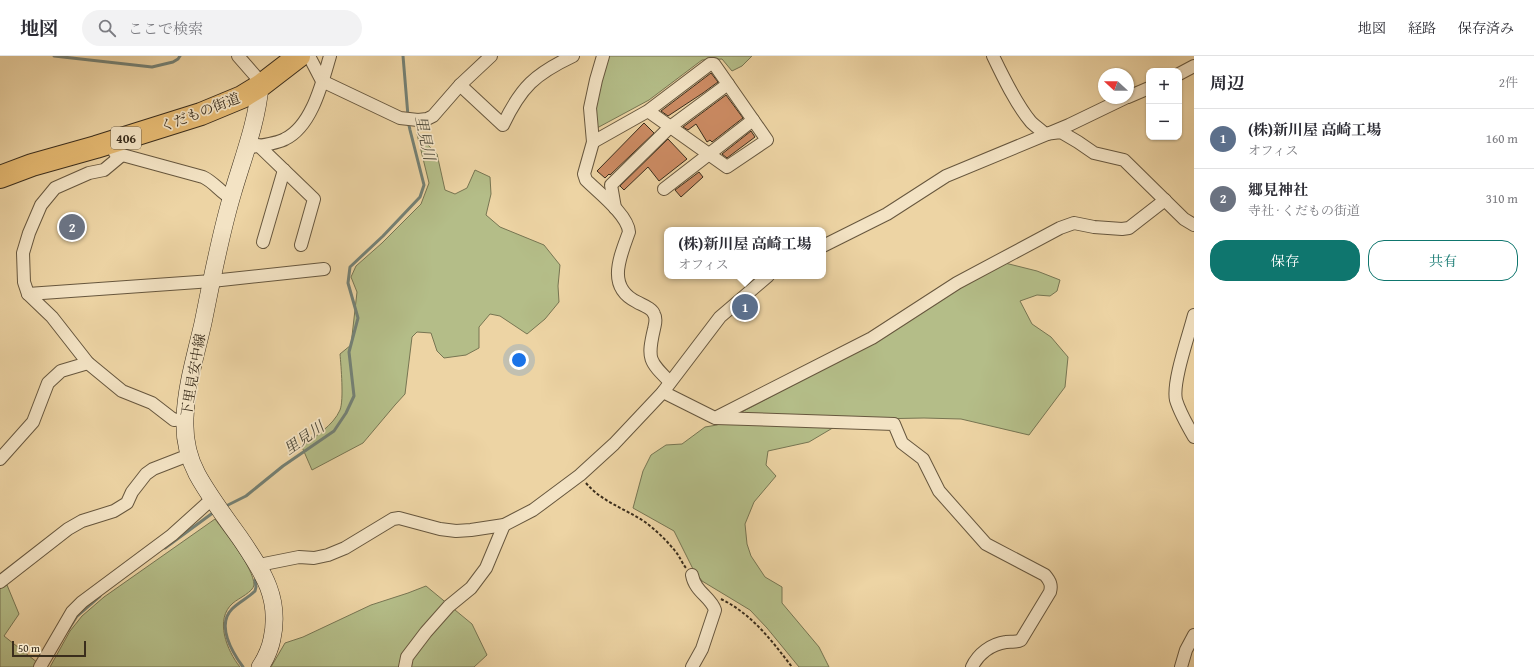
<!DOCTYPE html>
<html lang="ja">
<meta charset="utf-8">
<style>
:root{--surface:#fff;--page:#f2f2f3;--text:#2b2b33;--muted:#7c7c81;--line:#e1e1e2;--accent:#0f766e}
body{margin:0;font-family:"Gentium Book Plus","Noto Serif JP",serif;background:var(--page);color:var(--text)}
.controls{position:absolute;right:12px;top:12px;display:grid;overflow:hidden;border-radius:8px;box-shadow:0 1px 3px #0004}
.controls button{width:36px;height:36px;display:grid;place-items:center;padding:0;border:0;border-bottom:1px solid var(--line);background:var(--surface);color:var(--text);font:20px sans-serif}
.compass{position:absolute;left:1098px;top:12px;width:36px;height:36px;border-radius:50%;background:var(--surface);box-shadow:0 1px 3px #0004;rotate:291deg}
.scale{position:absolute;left:12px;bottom:10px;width:74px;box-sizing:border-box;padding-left:4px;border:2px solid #3a2d1c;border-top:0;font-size:11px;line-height:14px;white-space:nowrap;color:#3a2d1c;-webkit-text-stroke:3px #f3e3c4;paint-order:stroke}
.you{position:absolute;left:519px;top:304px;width:14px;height:14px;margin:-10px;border:3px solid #fff;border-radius:50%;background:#1a73e8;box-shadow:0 0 0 6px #1a73e833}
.badge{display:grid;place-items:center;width:26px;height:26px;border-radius:50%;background:var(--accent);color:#fff;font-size:13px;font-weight:700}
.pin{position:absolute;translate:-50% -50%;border:2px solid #fff;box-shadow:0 1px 4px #0006}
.popup{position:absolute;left:664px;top:171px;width:162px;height:52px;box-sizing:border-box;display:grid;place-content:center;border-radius:8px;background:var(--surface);filter:drop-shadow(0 1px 3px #0005);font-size:13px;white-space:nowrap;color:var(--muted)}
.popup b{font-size:15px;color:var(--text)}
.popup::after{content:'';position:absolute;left:50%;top:100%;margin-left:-8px;border:8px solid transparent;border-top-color:var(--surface)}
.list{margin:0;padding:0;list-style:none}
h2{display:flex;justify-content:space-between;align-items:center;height:52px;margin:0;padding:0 16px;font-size:17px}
h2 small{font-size:13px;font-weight:400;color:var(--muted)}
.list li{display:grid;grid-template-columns:26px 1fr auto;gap:12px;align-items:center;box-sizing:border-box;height:60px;padding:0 16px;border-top:1px solid var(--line)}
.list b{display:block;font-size:15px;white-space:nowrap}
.list p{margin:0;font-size:13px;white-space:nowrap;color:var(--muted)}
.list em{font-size:13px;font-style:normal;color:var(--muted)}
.actions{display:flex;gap:8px;padding:12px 16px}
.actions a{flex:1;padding:9px 0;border:1px solid var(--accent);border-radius:16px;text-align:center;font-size:14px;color:var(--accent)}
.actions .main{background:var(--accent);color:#fff}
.icon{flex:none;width:22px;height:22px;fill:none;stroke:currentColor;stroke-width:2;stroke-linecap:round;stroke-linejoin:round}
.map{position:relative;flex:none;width:1194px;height:611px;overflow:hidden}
header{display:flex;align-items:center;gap:24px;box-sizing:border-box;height:56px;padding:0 20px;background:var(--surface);border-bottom:1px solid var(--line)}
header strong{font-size:19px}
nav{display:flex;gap:22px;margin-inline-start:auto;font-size:14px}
.search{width:280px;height:36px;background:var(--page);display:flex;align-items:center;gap:10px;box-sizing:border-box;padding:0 14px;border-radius:22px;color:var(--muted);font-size:15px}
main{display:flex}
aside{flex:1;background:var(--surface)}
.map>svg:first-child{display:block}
.green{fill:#b4bd88;stroke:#777552}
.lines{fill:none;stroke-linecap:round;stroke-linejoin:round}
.stream{stroke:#748074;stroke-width:3}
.building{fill:#cc8b63;stroke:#3a2d1c}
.street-casing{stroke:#67573e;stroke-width:14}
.secondary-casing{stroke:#3a2d1c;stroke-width:18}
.highway-casing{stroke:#3a2d1c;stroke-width:24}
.path{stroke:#3a2d1c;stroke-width:2;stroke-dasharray:3 2;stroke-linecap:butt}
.street{stroke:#f3e3c4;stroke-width:12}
.secondary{stroke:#f3e3c4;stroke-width:17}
.highway{stroke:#e6ba72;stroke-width:22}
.labels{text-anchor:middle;stroke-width:3.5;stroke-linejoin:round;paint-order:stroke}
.shield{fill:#f3e3c4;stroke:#72644e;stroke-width:1}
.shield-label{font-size:13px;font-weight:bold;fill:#3a2d1c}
.street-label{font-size:14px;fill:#3a2d1c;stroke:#f3e3c4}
.water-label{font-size:15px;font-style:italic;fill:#4d4939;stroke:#f3e3c4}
</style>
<header>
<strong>地図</strong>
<div class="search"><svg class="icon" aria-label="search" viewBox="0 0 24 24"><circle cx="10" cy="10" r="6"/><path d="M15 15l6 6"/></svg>ここで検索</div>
<nav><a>地図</a><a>経路</a><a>保存済み</a></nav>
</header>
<main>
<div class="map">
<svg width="1194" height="611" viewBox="0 0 1194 611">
<rect width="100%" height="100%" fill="#edd4a4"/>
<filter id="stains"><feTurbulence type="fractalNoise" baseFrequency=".005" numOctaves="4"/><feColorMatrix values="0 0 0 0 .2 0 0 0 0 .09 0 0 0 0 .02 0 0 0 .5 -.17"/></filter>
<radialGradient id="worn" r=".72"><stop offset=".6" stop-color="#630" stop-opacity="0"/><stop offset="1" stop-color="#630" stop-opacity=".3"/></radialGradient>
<!-- green -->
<g class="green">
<polygon points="607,0 752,0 742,10 732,15 722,3 702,4 649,44 597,72 593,49"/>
<path d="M417 78 437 98 445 134 455 138 467 132 475 114 490 121 491 138 486 159 500 171 544 189 560 209 558 230 559 246 545 263 527 278 500 260 490 258 479 271V292L466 299 444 302 437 295 431 277 417 276 412 281 405 338 395 349 363 387 312 414 302 391C315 380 333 370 340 354 344 344 341 310 340 298L351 289 357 236 351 221 356 210 382 187 421 148 429 127Z"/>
<polygon points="1005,207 1037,215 1060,224 1057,235 1050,240 1037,239 1020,245 1032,268 1051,281 1068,301 1065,331 1029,379 961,363 924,362 871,363 836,370 809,386 768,395 766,409 776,420 754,446 745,468 747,488 751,500 765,521 782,531 782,547 819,591 829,611 799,611 767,572 750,554 702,525 693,513 674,475 633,452 643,415 651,399 666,389 682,388 705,371 717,369 867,290 942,239"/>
<path d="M215 463C225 477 254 512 254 529 253 536 239 542 233 547 214 563 227 595 240 611H50L70 575 82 560 104 541Z"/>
<polygon points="7,529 19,558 4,580 38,607 35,611 0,611 0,532"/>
<polygon points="426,530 472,568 487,599 474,611 271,611 285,587 303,581 371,549 408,537"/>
</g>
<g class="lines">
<!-- stream -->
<g class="stream">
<polyline points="54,0 152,11 173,6 178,3 180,0"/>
<polyline points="403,0 408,60"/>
<polyline points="224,451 246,440 283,410 334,375 346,357 354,340 349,296 358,262 348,227 350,211 383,180 420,141 424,129 410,74 408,65"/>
<polyline points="165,492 214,456"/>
<polyline points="68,574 77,560 100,540"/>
<path d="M243 611C232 596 216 569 232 553 239 546 248 542 255 535L256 531 255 524"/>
</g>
</g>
<!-- building -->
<g class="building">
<polygon points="711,17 718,26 703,37 668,60 661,55"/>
<polygon points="726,39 743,62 712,86 710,84 707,86 696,68 688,74 683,71"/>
<polygon points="644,67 654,77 610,119 609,118 605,122 597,115"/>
<polygon points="751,75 755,81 727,102 722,98"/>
<polygon points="668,83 687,103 659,125 648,111 624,134 620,130"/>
<polygon points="699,116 703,121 681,141 675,134"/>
</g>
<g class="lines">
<defs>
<g id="street">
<polyline points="238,0 259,24 260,30"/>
<polyline points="309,0 322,25 400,62 418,64 427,63 433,60 460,29 491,0"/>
<path d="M603 0 596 24 590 52 593 86 584 118 586 124C598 136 628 159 629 176 620 201 606 231 637 246 642 249 652 252 654 258 657 263 655 268 654 273 647 303 649 305 670 326"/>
<path d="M993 0C1003 21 1016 48 1031 66 1035 70 1041 74 1045 78L1061 76 1078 86 1094 97 1124 104 1184 163 1194 169"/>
<polyline points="1179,18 1194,10"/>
<path d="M460 29 503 69C521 31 535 18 573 0"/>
<polyline points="1128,41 1149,32"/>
<polyline points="593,86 648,55 710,8 714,8 767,84 727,111 648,55"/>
<polyline points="258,89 314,143 301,189"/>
<path d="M245 92C256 90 277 88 285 83 312 70 322 27 330 0"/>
<path d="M115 97 203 121C214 126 220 136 231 142"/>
<polyline points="122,99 104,114 89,117 55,132 41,149 29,177 23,197 24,226 28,238 52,261 88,307 122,335 152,347 174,364 185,363"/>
<polyline points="664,133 753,64"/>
<polyline points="615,152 611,129 670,71 728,28"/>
<polyline points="263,186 284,114"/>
<polyline points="823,190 887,158 946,120 1069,69 1125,42"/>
<polyline points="28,238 212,225 324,213"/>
<path d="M1194 259C1189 279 1172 326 1176 344 1180 357 1187 369 1194 381"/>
<polyline points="663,336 715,362 872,282 957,227 1060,172 1074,167 1094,171 1122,173 1129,172 1165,144"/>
<path d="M716 362 894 368 902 387 923 403 939 435 986 488 1045 519C1050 525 1052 529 1050 536L1021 584C1016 587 1012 585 1006 586 991 588 978 598 972 611"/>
<polyline points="0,403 33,366 48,327 61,315 88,307"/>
<polyline points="259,509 299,501 314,502 328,499 345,492 393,463 399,462 440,473 456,475 471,474 504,469 533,454 580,419 614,388 663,336 720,261 768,220"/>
<polyline points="0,526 68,473 82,465 114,455 127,447 132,436 146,418 153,413 189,399"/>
<polyline points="40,611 72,556 82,546 172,479 213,442"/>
<polyline points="405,611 407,601 426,576 449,550 471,532 486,512 504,469"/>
<path d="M692 611 702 593 715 554C711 541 695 536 692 519"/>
<polyline points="1181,611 1186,594 1194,579"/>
</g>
<path id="secondary" d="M260 30C257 66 243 102 233 136 220 179 212 223 203 267 196 298 186 330 185 362 184 382 188 401 197 418 209 440 225 461 240 482 262 515 281 541 272 583 270 593 266 602 260 611"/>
<polyline id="highway" points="0,121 32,109 96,91 201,58 242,41 260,30 299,0"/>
</defs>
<!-- street casing -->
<use href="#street" class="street-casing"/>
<!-- secondary casing -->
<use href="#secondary" class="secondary-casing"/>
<!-- highway casing -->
<use href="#highway" class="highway-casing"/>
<!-- path -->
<g class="path">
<path d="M586 427C602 446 624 452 645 466 656 474 667 485 676 496 680 501 682 507 686 512"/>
<path d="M721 543C752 558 772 585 792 611"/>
</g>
<!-- street -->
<use href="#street" class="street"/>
<!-- secondary -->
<use href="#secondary" class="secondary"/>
<!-- highway -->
<use href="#highway" class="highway"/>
</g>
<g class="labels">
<!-- shield labels -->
<rect class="shield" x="111" y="71" width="30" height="22" rx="3"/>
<g class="shield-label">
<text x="126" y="87">406</text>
</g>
<!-- street labels -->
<g class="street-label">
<text transform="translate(200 56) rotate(-21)" y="5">くだもの街道</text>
<text transform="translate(193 319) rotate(-80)" y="5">下里見安中線</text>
</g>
<!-- water labels -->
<g class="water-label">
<text transform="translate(425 82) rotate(78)" y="5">里見川</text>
<text transform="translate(304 382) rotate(-35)" y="5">里見川</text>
</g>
</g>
<rect width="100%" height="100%" filter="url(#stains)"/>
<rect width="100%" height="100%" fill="url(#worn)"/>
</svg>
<div class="controls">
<button>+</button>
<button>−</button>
</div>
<svg class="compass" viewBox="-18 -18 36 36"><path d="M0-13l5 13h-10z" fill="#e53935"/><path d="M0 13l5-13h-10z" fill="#7c7c81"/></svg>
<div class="scale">50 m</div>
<div class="you"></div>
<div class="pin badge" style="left:745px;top:251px;background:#5c6f8a">1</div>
<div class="popup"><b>(株)新川屋 高崎工場</b>オフィス</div>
<div class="pin badge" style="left:72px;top:171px;background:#6b7280">2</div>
</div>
<aside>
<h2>周辺<small>2件</small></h2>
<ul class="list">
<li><span class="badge" style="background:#5c6f8a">1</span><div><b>(株)新川屋 高崎工場</b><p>オフィス</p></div><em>160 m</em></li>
<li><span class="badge" style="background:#6b7280">2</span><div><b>郷見神社</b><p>寺社 · くだもの街道</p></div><em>310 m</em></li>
</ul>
<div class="actions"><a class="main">保存</a><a>共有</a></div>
</aside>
</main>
